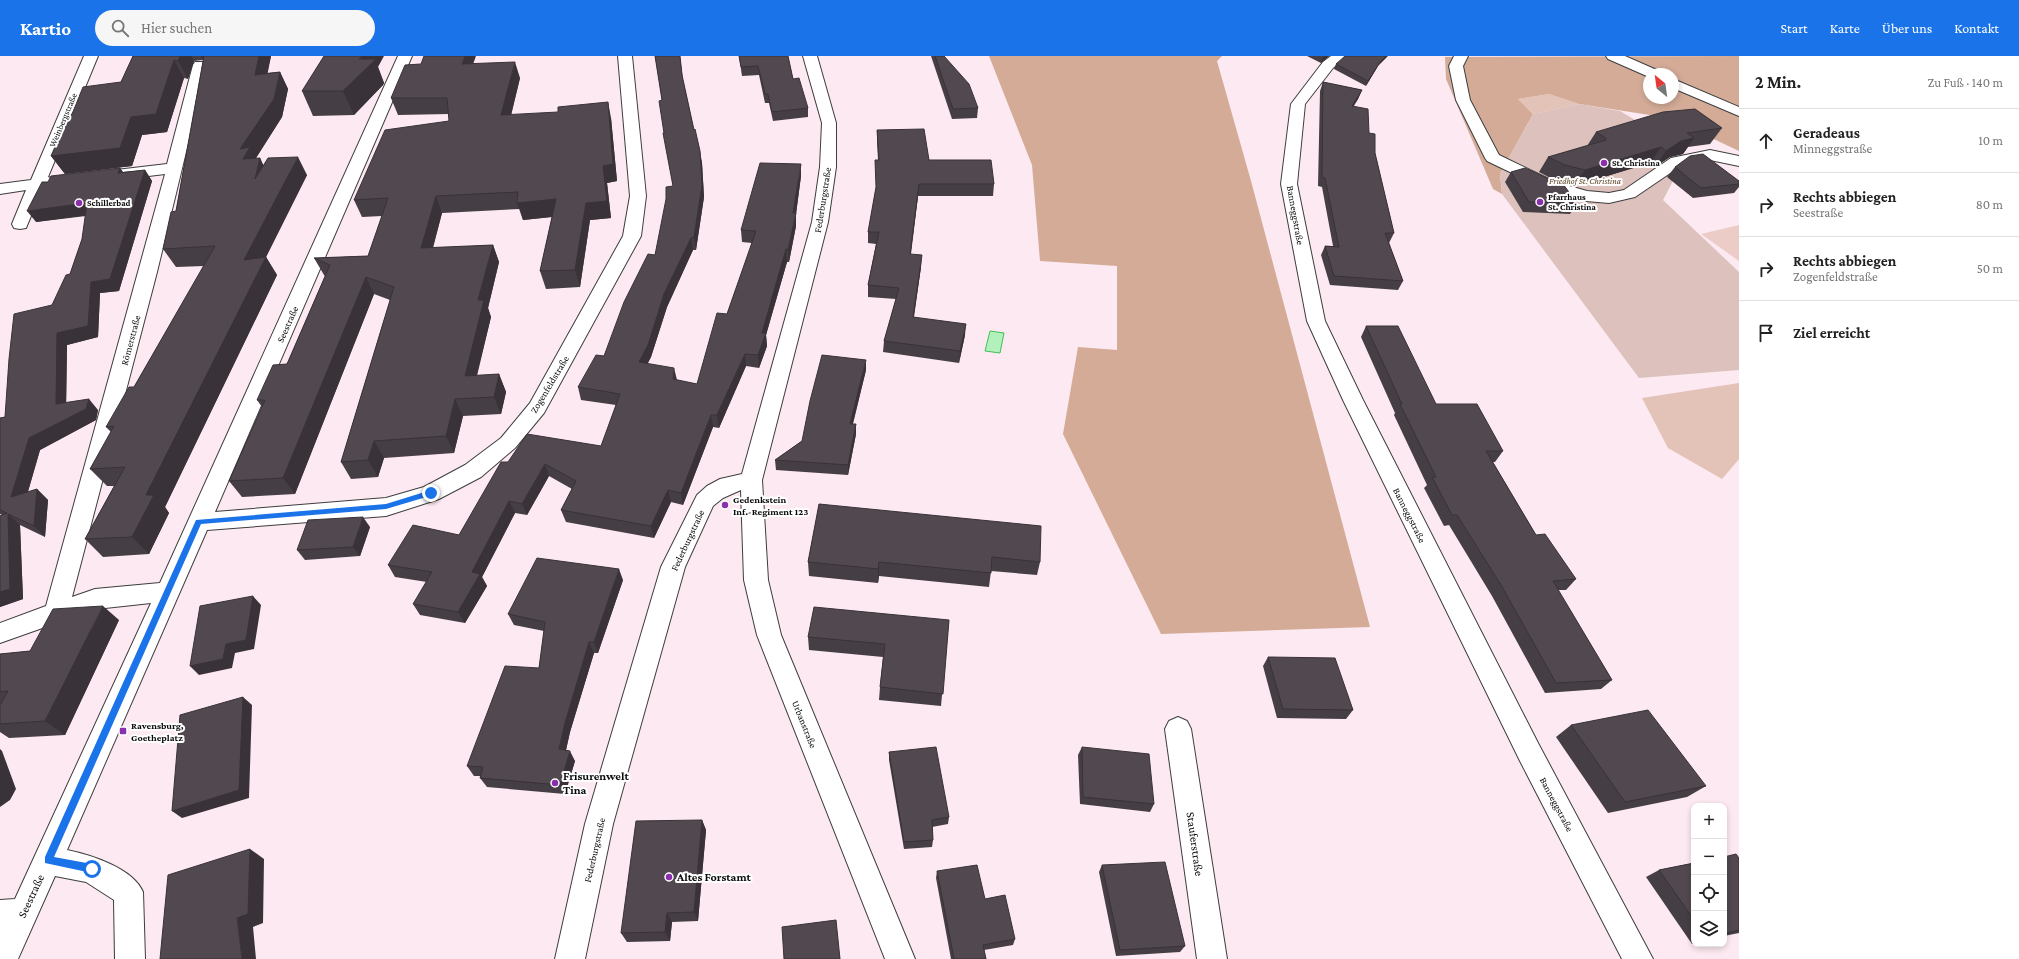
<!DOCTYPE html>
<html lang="de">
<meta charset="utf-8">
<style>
:root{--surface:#fff;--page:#f6f6f6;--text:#222;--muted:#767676;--line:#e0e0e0;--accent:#1a73e8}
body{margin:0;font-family:"Crimson Pro",serif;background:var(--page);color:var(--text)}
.controls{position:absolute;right:12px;bottom:12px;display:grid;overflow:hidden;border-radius:8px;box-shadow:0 2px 6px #0003}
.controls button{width:36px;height:36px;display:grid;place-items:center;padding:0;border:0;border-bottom:1px solid var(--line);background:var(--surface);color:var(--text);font:20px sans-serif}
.compass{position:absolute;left:1643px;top:12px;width:36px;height:36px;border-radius:50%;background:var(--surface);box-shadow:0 2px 6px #0003;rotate:331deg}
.stop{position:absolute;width:12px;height:12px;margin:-9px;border:3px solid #1a73e8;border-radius:50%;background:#fff}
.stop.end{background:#1a73e8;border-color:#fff;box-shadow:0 1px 4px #0008}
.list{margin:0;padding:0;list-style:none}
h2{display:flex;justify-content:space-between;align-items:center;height:52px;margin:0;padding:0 16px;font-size:17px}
h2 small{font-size:13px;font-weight:400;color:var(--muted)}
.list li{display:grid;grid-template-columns:26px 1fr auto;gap:12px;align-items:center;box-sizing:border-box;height:64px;padding:0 16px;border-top:1px solid var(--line)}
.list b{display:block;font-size:15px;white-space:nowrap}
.list p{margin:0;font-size:13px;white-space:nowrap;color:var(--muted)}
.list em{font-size:13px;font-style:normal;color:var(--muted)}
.icon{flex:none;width:22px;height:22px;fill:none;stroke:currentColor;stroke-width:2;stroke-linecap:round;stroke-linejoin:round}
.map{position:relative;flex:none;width:1739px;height:903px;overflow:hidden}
header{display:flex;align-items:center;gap:24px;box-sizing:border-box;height:56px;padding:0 20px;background:var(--accent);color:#fff}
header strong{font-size:19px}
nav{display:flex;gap:22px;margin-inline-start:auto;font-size:14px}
.search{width:280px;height:36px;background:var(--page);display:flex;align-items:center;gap:10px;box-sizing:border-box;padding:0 14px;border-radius:22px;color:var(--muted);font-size:15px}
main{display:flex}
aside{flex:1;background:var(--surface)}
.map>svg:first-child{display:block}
.green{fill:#e3c2b7}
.forest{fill:#d3ab97;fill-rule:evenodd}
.cemetery{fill:#dcc1bd}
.pitch{fill:#ecccc7}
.water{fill:#b2f0bc;stroke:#40c058}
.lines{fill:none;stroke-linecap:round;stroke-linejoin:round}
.minor-casing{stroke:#3d3d3d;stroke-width:2}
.minor{fill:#fff;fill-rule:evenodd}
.wall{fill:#463e45}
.shaded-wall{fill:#393238}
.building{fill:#514850;stroke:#393238}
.route{fill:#1a73e8}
.poi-dot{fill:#8b30ac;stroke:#fff;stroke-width:1.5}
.labels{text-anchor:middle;stroke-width:4;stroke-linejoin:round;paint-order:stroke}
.far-street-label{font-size:9px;fill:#0a0a0a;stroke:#fff}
.far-poi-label{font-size:9px;font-weight:bold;fill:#0a0a0a;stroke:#fff;text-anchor:start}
.far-park-label{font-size:9px;font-style:italic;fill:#5b4221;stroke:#fff}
.street-label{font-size:10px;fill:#0a0a0a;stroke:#fff}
.poi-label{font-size:10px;font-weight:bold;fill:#0a0a0a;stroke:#fff;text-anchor:start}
.near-poi-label{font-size:12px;font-weight:bold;fill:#0a0a0a;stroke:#fff;text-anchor:start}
.near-street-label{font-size:12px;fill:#0a0a0a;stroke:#fff}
</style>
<header>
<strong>Kartio</strong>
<div class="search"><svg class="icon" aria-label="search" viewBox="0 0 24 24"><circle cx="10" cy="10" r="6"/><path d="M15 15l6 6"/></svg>Hier suchen</div>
<nav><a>Start</a><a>Karte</a><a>Über uns</a><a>Kontakt</a></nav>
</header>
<main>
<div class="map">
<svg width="1739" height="903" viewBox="0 0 1739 903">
<rect width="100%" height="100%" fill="#fde9f1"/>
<!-- green -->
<g class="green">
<polygon points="1549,38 1579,48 1533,58 1518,43"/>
<polygon points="1739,327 1739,403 1722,423 1668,392 1642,342"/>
</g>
<!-- forest -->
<g class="forest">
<polygon points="989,0 1222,0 1217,5 1251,125 1370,571 1161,578 1063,378 1078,291 1117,294 1117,210 1040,205 1032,109"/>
<path d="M1739 0V95L1669 62 1579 48 1549 38 1518 43 1533 58 1500 118 1502 138 1493 133 1446 23 1445 1ZM1649 18H1673V42H1649Z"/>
</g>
<!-- cemetery -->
<polygon class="cemetery" points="1579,48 1620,55 1647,71 1655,103 1675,121 1663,144 1739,216 1739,314 1639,322 1502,138 1500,118 1533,58"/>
<!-- pitch -->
<polygon class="pitch" points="1739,169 1739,205 1701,178"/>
<!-- water -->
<polygon class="water" points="990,275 1004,277 1000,297 985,295"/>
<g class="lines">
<defs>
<g id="minor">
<polygon points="84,0 98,0 48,121 54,123 56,126 54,129 43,131 26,172 20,173 14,172 12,168 26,134 0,138 0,128 31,124"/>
<path d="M398 0H412L215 456 386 442 424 431 465 409 501 382 530 347 623 180 630 140 618 0H632L646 140 641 180 544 357 515 392 481 421 439 443 386 460 207 474 67 794C91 799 133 812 143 836L145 903H115L114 844 86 826 55 820 18 903H0V844L15 843 151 547 96 553 0 587V567L46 550 165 118 116 124 110 122 108 119 110 116 116 114 167 108 193 9 195 6H205L207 9 157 216 72 541 95 533 160 527Z"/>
<polygon points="803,0 817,0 836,67 836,111 828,166 762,424 768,524 781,579 915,903 885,903 757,579 744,524 741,434 723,442 713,450 685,511 613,768 585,903 555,903 585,768 661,511 697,439 707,430 720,423 742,418 812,166 820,111 822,67"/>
<polygon points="1331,0 1346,0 1333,12 1305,48 1297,128 1325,265 1363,344 1538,687 1653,903 1622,903 1520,705 1343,344 1307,265 1281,128 1291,48 1323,6"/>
<polygon points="1454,0 1468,0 1463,10 1470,44 1499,99 1555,126 1587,135 1609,137 1624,134 1671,102 1710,94 1739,100 1739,110 1710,104 1682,109 1635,141 1609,147 1586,145 1543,132 1487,105 1485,102 1456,44 1449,10"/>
<polygon points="1606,0 1625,0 1659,15 1661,18 1649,18 1649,21 1608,3"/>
<polygon points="1673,23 1739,51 1739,60 1673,32"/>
<polygon points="1178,661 1187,665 1191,673 1227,903 1197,903 1165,673 1169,665"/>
</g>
</defs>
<!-- minor casing -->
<use href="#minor" class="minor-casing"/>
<!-- minor -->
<use href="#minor" class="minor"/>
</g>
<!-- wall -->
<g class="wall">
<polygon points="133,0 271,0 267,17 280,16 288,33 282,61 256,102 256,103 260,102 263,109 307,119 266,201 277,219 165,451 169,457 149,498 103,501 85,483 114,430 107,430 90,413 111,376 106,371 134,331 204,210 176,211 163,193 176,155 203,4 194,5 188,23 184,22 167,76 142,79 132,110 65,118 51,100 72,58 121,26"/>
<polygon points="655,0 680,0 683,24 694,74 702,107 704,141 696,194 693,194 667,251 651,301 647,308 677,324 697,328 727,258 752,187 742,186 741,174 801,120 796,158 796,170 789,206 787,206 766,279 767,290 759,312 746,310 719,372 713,371 683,449 671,446 654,482 566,466 561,454 572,433 549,420 527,459 515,457 482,521 487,530 465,567 420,559 413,548 427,526 395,521 388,509 459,479 508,406 601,390 616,349 581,344 578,331 604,300 655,199 673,130 664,77 662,44"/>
<polygon points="739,0 788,0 793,23 808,52 808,61 773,65 769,47 765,47 759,19 742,20"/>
<polygon points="931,0 944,0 978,52 977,62 952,63"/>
<polygon points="1307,0 1329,0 1321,7"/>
<polygon points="473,8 520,22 511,59 611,62 617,125 607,127 611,162 590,164 580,231 546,233 540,215 552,161 523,164 520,153 442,157 433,192 493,189 499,206 488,252 491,261 477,320 499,318 506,336 501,358 463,360 454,397 384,402 378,421 351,423 341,406 390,244 374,238 295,438 242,441 229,425 262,351 257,344 287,308 325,220 324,219 314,202 368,200 382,160 362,161 354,144 449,65 449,58 398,59 391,42"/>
<polygon points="1336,8 1378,10 1366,30 1334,13"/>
<polygon points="378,11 384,27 383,29 354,59 313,60 302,35"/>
<polygon points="1323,26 1362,34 1358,43 1353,51 1369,77 1375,97 1394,177 1389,187 1403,225 1398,234 1330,229 1321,199 1325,190 1333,190 1322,131 1318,130 1320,35"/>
<polygon points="1722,72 1710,88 1688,91 1683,98 1670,101 1655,111 1650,107 1574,130 1556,125 1539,116 1548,101 1587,90 1596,76"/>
<polygon points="877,74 929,104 994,128 993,140 918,140 911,198 921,211 914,261 965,279 959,307 883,296 884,285 896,243 868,241 868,229 876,188 868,187 868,176 876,132 878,104 877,85"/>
<polygon points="1675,111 1739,125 1739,131 1734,137 1693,142 1667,121"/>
<polygon points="120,112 123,116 145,114 152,125 119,235 100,237 98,281 67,289 66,347 98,354 96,364 40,394 28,436 37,433 48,444 45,481 20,469 23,543 0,551 0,460 2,459 0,458 0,362 5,361 52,249 70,218 82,183 86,160 36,166 48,126"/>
<polygon points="1511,116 1577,147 1570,158 1523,156 1505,126"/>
<polygon points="1366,270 1436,348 1503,395 1495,406 1493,406 1536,479 1576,523 1566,534 1558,534 1612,624 1601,633 1545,637 1492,540 1449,469 1444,470 1424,432 1427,429 1394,359 1395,357 1361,281"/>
<polygon points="866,314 853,368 856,368 856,378 848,419 776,414 775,404 802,385"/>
<polygon points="819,448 1040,506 1037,519 991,515 989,531 879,520 878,527 809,520 808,506"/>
<polygon points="370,471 360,500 305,504 297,494"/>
<polygon points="623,524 598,597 594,597 570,676 566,694 575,705 565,738 487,731 480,722 480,720 474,720 467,710 539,612 544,575 514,569 508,558"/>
<polygon points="119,564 65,679 9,682 0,676 0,598 30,595"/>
<polygon points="949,564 941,650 879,644 880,631 883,601 809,594 808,581"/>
<polygon points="1268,601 1353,654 1346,663 1277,662 1263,610"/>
<polygon points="1571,669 1706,730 1687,741 1608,757 1556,681"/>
<polygon points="1082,691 1154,748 1150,756 1080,748 1078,699"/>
<polygon points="889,696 949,761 948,768 932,771 933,784 932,791 904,793 889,704"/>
<polygon points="702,764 706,774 698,865 672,866 670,885 627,886 621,877"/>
<polygon points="1724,801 1739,802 1739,877 1724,880"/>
<polygon points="1694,807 1694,887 1692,888 1646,821 1659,814"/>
<polygon points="1102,809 1185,890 1180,896 1116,900 1099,816"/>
<polygon points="937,815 985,843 1015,883 1013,889 984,894 986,903 951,903 936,822"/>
</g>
<!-- shaded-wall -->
<g class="shaded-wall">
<polygon points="180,0 191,0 194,5 188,23 178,5"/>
<polygon points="201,0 203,0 204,1 203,4"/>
<polygon points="259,0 271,0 264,36 255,19"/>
<polygon points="361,0 384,0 378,11 384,27 383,29 354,59 343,35"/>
<polygon points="465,0 476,0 467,25 462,8"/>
<polygon points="1325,0 1329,0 1321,7 1322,2"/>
<polygon points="1386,0 1388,0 1378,10 1366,30 1368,25 1380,6"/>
<polygon points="174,4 184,22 167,76 142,79 132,110 65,118 51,100 131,61"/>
<polygon points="515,6 520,22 507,76 501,59"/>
<polygon points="280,16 288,33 282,61 256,102 259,107 260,102 269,121 265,141 243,103 240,93"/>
<polygon points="1362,34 1358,43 1348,59 1352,50"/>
<polygon points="608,46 611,62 617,125 607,127 611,162 590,164 580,231 575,214 586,147 603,110"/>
<polygon points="1694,82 1683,98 1670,101 1655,111 1666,95 1681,85"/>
<polygon points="1661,91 1650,107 1574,130 1585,114"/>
<polygon points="700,95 702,107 704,141 696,194 694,181"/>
<polygon points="298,101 307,119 266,201 277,219 165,451 169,457 149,498 132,481 146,439 244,204"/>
<polygon points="801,108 801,120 796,158 796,170 789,206 788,194"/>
<polygon points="120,112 128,124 118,117"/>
<polygon points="145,114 152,125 119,235 100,237 98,281 67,289 66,360 56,348 57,277 91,226"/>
<polygon points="919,128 918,140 909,210 910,198"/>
<polygon points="436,140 442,157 428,209 421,192"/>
<polygon points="556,143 560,160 523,164 517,147"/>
<polygon points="87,147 95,158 36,166 27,155"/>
<polygon points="691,182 693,194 667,251 651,301 642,319 639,306 664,238"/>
<polygon points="493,189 499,206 488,252 491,261 472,337 465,320 478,244"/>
<polygon points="786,193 787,206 766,279 767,290 759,312 758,299 762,277"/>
<polygon points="922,199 921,211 912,272 913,261"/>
<polygon points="366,221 374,238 295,438 283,422"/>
<polygon points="966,268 965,279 959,307 960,295"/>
<polygon points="745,298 746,310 719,372 717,359"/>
<polygon points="866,304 866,314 850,378 850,368"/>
<polygon points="674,312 677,324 673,323"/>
<polygon points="499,318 506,336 501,358 494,341"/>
<polygon points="89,343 98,354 96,364 40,394 23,452 11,441 29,382"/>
<polygon points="455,343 463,360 454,397 446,380"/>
<polygon points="711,359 713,371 683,449 681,437"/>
<polygon points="856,368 856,378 848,419 848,409"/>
<polygon points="374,385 384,402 378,421 368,404"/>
<polygon points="545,408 549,420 527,459 522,448"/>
<polygon points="37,433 48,444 45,481 34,470"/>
<polygon points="668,434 671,446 654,482 651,470"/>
<polygon points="509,445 515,457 482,521 487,530 465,567 458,556 472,516"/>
<polygon points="8,458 20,469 23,543 0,551 0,536"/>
<polygon points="363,461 370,471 360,500 353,491"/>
<polygon points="879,506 879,520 878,527 878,513"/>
<polygon points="619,513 623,524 598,597 594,586"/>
<polygon points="253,540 261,549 254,593 235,597 232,612 199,619 190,610 226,588"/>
<polygon points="103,550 119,564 65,679 45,665"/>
<polygon points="589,586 594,597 570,676 564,703 559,693 565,667"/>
<polygon points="243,641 252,649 249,742 182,762 172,755"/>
<polygon points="0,693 2,695 16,733 10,744 0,751"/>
<polygon points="570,695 575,705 565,738 560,729"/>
<polygon points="702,764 706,774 698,865 694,856"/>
<polygon points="250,793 264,803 263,867 253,871 256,903 242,903 237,862"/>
<polygon points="667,857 672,866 670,885 665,876"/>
</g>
<!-- building -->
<g class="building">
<polygon points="133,0 180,0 178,5 174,4 156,58 131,61 120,92 51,100 69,59 72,58 83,31 121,26"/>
<polygon points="204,0 259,0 255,19 280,16 274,43 240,93 250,91 243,103 260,102 255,123 268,102 298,101 244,204 266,201 146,439 154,439 132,481 85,483 125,411 90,413 114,370 106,371 129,331 134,331 215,190 163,193 171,156 176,155"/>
<polygon points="324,0 361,0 359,3 375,3 374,5 343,35 302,35"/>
<polygon points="424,0 465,0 462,8 515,6 501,59 558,56 558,51 608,46 613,108 603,110 607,145 586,147 575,214 540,215 556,143 517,147 518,136 436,140 421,192 493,189 478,244 484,244 465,320 499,318 494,341 455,343 446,380 374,385 368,404 341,406 394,231 366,221 283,422 229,425 265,344 257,344 273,309 287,308 330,209 314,202 368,200 388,142 354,144 385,74 449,65 447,42 391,42 405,9 421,8"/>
<polygon points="655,0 680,0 682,19 694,74 695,73 700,95 702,129 694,181 691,182 664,238 648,289 639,306 674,312 673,323 697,328 717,257 727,258 756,175 741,174 760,107 801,108 793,157 796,157 788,194 786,193 762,277 766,277 758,299 745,298 717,359 711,359 681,437 668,434 651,470 561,454 576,425 545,408 522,448 509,445 472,516 480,518 458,556 413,548 432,516 388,509 413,469 459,479 501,406 508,406 527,378 601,390 620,338 578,331 596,299 604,300 624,246 648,198 655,199 666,143 666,131 673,130 663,77 664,77 659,45 662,44"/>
<polygon points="739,0 788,0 793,23 799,22 808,52 772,56 768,38 765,38 758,10 741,11"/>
<polygon points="935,0 944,0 969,28 978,52 953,53"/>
<polygon points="1345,0 1386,0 1380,6 1368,25 1336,8"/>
<polygon points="1323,26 1362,34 1352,50 1368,53 1369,77 1375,78 1375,97 1394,177 1385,177 1403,225 1334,220 1325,190 1339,191 1325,122 1322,121"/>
<polygon points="1695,53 1722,72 1687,77 1694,82 1681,85 1666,95 1661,91 1585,114 1565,109 1548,101 1606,84 1606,82 1596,76 1663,56"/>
<polygon points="924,73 929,104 991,104 994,128 919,128 910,198 922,199 913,261 966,268 960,295 884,285 899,232 868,229 879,176 868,176 876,131 875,104 879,104 877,74"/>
<polygon points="1703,98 1739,125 1739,128 1701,132 1675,111 1690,100"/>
<polygon points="120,112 118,117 145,114 110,223 91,226 88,270 57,277 56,348 89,343 86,353 29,382 11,441 37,433 34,470 8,458 10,533 0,536 0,460 7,457 0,454 0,362 5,361 9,303 14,258 52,249 66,219 70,218 82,183 87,147 27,155 42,126 48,126 51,120"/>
<polygon points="1525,112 1549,123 1563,128 1577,147 1529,146 1511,116"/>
<polygon points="1366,270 1398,270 1436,348 1477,348 1503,395 1486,395 1536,479 1545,478 1576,523 1553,525 1612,624 1556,627 1501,529 1457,459 1452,459 1432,421 1436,421 1400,348 1402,348"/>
<polygon points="822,299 866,304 850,368 856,368 848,409 775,404 802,385 810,345"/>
<polygon points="819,448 1041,470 1040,506 992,501 991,517 879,506 878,513 808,506"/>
<polygon points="363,461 353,491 297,494 308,464"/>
<polygon points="537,502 619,513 594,586 589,586 565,667 559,693 570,695 560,729 480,722 483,711 467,710 505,610 539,612 545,566 508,558"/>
<polygon points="253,540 246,584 226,588 223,603 190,610 200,550"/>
<polygon points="103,550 45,665 0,668 0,649 8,635 0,636 0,598 30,595 53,553"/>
<polygon points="814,551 949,564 943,638 880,631 885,588 808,581"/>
<polygon points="1268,601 1335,602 1353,654 1283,653"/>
<polygon points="243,641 239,734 172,755 180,659"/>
<polygon points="1648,654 1706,730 1625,746 1571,669"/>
<polygon points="936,691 949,761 932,764 933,784 904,786 889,696"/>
<polygon points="1082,691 1149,698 1154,748 1083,741"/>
<polygon points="702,764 694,856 667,857 665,876 621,877 636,765"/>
<polygon points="250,793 248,858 237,862 242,903 160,903 168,819"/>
<polygon points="1736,798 1739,802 1739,874 1724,878 1724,801"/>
<polygon points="1165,806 1185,890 1120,894 1102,809"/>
<polygon points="1694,807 1694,864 1659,814"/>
<polygon points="977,809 985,843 1005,839 1015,883 983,889 986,903 954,903 937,815"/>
<polygon points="836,864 840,903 784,903 782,871"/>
</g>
<!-- route -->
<polygon class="route" points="431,434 434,437 433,439 386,453 201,468 54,801 92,808 96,813 94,816 92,817 45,807 45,801 196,464 386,448"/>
<!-- markers -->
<g class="poi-dot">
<circle cx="1604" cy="107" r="4"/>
<circle cx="1540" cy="146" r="4"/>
<circle cx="79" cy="147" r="4"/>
<circle cx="725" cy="449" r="4"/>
<rect x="119" y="671" width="8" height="8" rx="2"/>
<circle cx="555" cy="727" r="4"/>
<circle cx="669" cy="821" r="4"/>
</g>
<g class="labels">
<!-- far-street labels -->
<g class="far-street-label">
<text transform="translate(63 64) rotate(-67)" y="3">Weinbergstraße</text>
</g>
<!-- far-poi labels -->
<g class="far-poi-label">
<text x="1612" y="110">St. Christina</text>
<text x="1548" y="144">Pfarrhaus<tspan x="1548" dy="10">St. Christina</tspan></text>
<text x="87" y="150">Schillerbad</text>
</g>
<!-- far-park labels -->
<g class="far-park-label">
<text x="1585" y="128">Friedhof St. Christina</text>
</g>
<!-- street labels -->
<g class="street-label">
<text transform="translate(822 144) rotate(-81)" y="4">Federburgstraße</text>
<text transform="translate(1296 159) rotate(80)" y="4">Banneggstraße</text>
<text transform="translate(287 268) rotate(-66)" y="4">Seestraße</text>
<text transform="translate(130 284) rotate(-75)" y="4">Römerstraße</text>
<text transform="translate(549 328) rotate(-59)" y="4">Zogenfeldstraße</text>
<text transform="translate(1410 459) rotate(63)" y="4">Banneggstraße</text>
<text transform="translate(687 484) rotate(-65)" y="4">Federburgstraße</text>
<text transform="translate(805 668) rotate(68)" y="4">Urbanstraße</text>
<text transform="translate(1557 748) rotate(62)" y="4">Banneggstraße</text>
<text transform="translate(594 794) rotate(-77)" y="4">Federburgstraße</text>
</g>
<!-- poi labels -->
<g class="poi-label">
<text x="733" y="447">Gedenkstein<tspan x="733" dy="12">Inf.-Regiment 123</tspan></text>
<text x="131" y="673">Ravensburg,<tspan x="131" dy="12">Goetheplatz</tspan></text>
</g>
<!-- near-poi labels -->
<g class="near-poi-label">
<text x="563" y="724">Frisurenwelt<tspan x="563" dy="14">Tina</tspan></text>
<text x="677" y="825">Altes Forstamt</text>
</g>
<!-- near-street labels -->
<g class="near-street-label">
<text transform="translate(1195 788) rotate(82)" y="4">Stauferstraße</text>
<text transform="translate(31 840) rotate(-65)" y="4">Seestraße</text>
</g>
</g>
</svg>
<div class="controls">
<button>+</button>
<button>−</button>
<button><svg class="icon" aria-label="locate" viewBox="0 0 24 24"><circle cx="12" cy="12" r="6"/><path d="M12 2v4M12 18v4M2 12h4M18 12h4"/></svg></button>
<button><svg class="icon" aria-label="layers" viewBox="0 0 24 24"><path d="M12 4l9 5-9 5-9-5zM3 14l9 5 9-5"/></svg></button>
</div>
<svg class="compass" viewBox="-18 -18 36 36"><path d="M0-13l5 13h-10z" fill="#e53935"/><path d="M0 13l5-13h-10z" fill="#767676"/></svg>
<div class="stop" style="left:92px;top:813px"></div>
<div class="stop end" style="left:431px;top:437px"></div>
</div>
<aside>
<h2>2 Min.<small>Zu Fuß · 140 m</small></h2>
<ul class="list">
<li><svg class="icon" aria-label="ahead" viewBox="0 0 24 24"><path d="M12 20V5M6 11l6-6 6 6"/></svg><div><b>Geradeaus</b><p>Minneggstraße</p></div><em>10 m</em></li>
<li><svg class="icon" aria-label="right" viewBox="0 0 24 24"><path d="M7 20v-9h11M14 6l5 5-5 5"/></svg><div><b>Rechts abbiegen</b><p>Seestraße</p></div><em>80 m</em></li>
<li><svg class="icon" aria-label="right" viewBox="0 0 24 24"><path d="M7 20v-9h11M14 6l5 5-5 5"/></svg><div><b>Rechts abbiegen</b><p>Zogenfeldstraße</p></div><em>50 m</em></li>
<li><svg class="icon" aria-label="arrive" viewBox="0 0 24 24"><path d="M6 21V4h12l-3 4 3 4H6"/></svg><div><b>Ziel erreicht</b></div></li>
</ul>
</aside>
</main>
